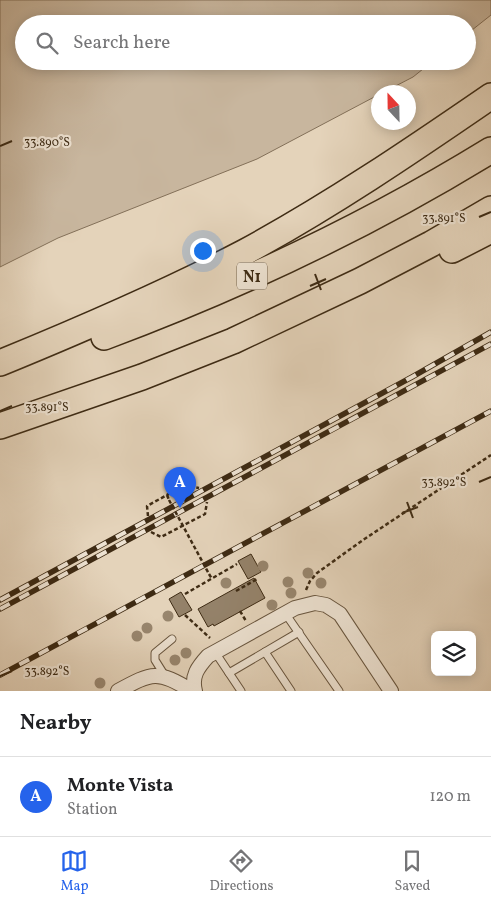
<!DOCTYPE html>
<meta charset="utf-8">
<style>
:root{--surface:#fff;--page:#f6f6f6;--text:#202124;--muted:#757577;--line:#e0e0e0;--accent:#2563eb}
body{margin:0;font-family:Vollkorn,serif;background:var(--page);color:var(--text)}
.controls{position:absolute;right:15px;bottom:15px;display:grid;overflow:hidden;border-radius:8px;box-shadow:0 2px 12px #0003}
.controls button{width:45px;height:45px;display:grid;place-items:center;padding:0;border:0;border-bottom:1px solid var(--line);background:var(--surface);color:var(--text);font:25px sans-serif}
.compass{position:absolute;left:371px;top:85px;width:45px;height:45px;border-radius:50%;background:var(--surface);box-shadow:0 2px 12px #0003;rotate:338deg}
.you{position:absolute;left:202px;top:250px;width:18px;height:18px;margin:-12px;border:4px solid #fff;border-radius:50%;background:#1a73e8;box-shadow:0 0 0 8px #1a73e833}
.badge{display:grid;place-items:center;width:32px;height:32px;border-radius:50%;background:var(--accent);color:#fff;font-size:16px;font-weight:700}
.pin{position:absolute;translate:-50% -41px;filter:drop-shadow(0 1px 2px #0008)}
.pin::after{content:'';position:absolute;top:26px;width:18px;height:15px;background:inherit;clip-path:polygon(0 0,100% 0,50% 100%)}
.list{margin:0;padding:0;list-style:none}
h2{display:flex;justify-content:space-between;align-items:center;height:65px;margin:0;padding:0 20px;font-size:21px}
h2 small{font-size:16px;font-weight:400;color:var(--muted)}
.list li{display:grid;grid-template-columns:32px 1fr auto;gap:15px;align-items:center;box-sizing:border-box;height:80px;padding:0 20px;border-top:1px solid var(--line)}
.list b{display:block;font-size:19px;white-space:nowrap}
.list p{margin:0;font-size:16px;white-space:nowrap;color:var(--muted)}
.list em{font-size:16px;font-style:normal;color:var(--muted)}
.icon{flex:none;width:28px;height:28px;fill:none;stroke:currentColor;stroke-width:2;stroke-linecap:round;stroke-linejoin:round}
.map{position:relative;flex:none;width:491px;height:691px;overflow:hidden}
.search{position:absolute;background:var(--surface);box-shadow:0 2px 12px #0003;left:15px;right:15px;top:15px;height:55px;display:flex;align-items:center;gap:12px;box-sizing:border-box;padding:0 18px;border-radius:28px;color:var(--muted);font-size:19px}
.sheet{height:145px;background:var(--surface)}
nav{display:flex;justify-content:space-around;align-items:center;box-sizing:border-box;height:70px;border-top:1px solid var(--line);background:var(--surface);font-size:14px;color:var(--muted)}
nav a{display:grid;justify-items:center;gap:2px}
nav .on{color:var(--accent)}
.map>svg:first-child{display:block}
.green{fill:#c8b69e;stroke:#837059}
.building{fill:#94826a;stroke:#3e2b14}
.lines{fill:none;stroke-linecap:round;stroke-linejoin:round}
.service-casing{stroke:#68553e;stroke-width:9}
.minor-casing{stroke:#68553e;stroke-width:16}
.motorway-casing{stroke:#3e2b14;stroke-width:28}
.path{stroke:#3e2b14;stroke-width:2.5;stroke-dasharray:4 2.5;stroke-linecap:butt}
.service{stroke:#ede2d2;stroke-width:7}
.minor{stroke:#ede2d2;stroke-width:14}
.motorway{stroke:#e4d3ba;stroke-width:25}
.rail-casing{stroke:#3e2b14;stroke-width:5.5}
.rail{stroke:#ede2d2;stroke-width:4;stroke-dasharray:11;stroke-linecap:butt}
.path-bridge{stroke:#3e2b14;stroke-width:2.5;stroke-dasharray:4 2.5;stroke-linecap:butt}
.tree{fill:#98866e}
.ticks{fill:none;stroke:#3e2b14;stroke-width:2}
.labels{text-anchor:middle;stroke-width:4.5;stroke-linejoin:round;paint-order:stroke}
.shield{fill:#ede2d2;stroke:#72624d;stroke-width:1}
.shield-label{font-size:16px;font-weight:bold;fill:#3e2b14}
.ticks-label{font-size:12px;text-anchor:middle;fill:#3e2b14;stroke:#ede2d2;stroke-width:4.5;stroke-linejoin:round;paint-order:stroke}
</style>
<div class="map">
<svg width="491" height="691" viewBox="0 0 491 691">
<rect width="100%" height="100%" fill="#e4d3ba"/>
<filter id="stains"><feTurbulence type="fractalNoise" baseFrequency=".004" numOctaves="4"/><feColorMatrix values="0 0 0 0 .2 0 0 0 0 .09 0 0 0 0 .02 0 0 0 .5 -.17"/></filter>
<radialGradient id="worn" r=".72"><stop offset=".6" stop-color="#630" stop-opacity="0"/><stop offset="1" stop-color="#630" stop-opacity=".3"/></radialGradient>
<!-- green -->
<polygon class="green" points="0,0 491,0 491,15 467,34 467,24 24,24 24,61 433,61 413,77 384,92 378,92 378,95 257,159 58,238 0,267"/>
<!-- building -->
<g class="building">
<polygon points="251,554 261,572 248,579 238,561"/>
<polygon points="254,578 265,598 214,626 213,624 208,627 198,609"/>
<polygon points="181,592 192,610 179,617 169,599"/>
</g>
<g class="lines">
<defs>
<g id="service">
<polyline points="285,613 339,691"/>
<polyline points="215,652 241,691"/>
<polyline points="265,652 291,691"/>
<polyline points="229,673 299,632"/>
<polyline points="165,676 155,660 155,653 172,639"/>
</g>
<g id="minor">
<path d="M118 691C153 672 157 670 192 691"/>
<path d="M195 691C191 676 198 667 208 656L295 608 315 603 326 605 340 614 391 691"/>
</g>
<g id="motorway">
<polyline points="452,250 491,230"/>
<path d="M104 337C238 287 369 225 491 150"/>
<path d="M0 363C83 329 165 294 245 252 330 206 411 151 491 96"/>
<polyline points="0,426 142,377 233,341 360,281 431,244 491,209"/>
</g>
</defs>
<!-- service casing -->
<use href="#service" class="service-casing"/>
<!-- minor casing -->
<use href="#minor" class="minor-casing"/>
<!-- motorway casing -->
<use href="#motorway" class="motorway-casing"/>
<!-- path -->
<g class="path">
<polyline points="167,495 169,500"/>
<polyline points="148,516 147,506 185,485 199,488"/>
<polyline points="151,532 161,537 205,514 207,502"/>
<polyline points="209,574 212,579"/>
<polyline points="306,590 310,581 317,573 363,540 491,455"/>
<polyline points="236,591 257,579"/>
<polyline points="185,594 237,564"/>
<polyline points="240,611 246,621"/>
<polyline points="185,615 210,638"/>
</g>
<!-- service -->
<use href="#service" class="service"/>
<!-- minor -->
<use href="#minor" class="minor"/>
<!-- motorway -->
<use href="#motorway" class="motorway"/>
<defs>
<g id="rail">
<polyline points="0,600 412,377 491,332"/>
<polyline points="0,609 491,344"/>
<polyline points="0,675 491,411"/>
</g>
</defs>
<!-- rail casing -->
<use href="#rail" class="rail-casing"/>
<!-- rail -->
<use href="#rail" class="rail"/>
<!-- path-bridge -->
<polyline class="path-bridge" points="169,500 209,574"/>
</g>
<!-- trees -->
<g class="tree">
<circle cx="263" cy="566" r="5.5"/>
<circle cx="308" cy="573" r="5.5"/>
<circle cx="288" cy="582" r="5.5"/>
<circle cx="226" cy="583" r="5.5"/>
<circle cx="321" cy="583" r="5.5"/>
<circle cx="291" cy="593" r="5.5"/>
<circle cx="272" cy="605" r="5.5"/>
<circle cx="168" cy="616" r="5.5"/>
<circle cx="147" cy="628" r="5.5"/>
<circle cx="137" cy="636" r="5.5"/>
<circle cx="186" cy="653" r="5.5"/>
<circle cx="175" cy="660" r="5.5"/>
<circle cx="100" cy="683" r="5.5"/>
</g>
<!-- ticks -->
<path class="ticks" d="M0 146 12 141M479 217 491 212M315 274 321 290M310 286 326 279M0 411 12 406M479 482 491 477M407 502 413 518M402 513 418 507M0 676 12 671"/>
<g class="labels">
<!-- shield labels -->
<rect class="shield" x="237" y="262.5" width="30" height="27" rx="4"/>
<g class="shield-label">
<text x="252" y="282">N1</text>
</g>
</g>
<g class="ticks-label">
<text x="47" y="146">33.890°S</text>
<text x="444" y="222">33.891°S</text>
<text x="47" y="411">33.891°S</text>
<text x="444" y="486">33.892°S</text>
<text x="47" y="675">33.892°S</text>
</g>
<rect width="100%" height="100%" filter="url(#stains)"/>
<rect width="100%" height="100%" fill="url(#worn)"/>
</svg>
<div class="controls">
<button><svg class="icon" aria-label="layers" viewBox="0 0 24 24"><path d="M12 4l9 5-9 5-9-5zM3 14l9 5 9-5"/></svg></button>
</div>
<svg class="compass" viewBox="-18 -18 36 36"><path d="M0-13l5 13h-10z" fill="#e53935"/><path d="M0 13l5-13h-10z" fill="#757577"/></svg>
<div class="you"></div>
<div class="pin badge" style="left:180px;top:508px">A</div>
<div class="search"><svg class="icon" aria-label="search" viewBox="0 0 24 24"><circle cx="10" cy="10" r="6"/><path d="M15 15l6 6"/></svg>Search here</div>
</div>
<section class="sheet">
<h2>Nearby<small></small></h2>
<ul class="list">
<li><span class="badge">A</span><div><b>Monte Vista</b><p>Station</p></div><em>120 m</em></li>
</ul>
</section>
<nav>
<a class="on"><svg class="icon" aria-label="map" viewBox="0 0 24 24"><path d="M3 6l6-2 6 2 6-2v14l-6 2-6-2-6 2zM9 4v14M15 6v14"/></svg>Map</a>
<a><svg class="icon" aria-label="directions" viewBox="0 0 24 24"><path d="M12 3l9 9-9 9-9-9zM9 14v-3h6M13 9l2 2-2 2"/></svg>Directions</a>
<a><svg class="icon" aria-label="saved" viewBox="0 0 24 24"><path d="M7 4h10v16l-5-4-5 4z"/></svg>Saved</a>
</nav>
